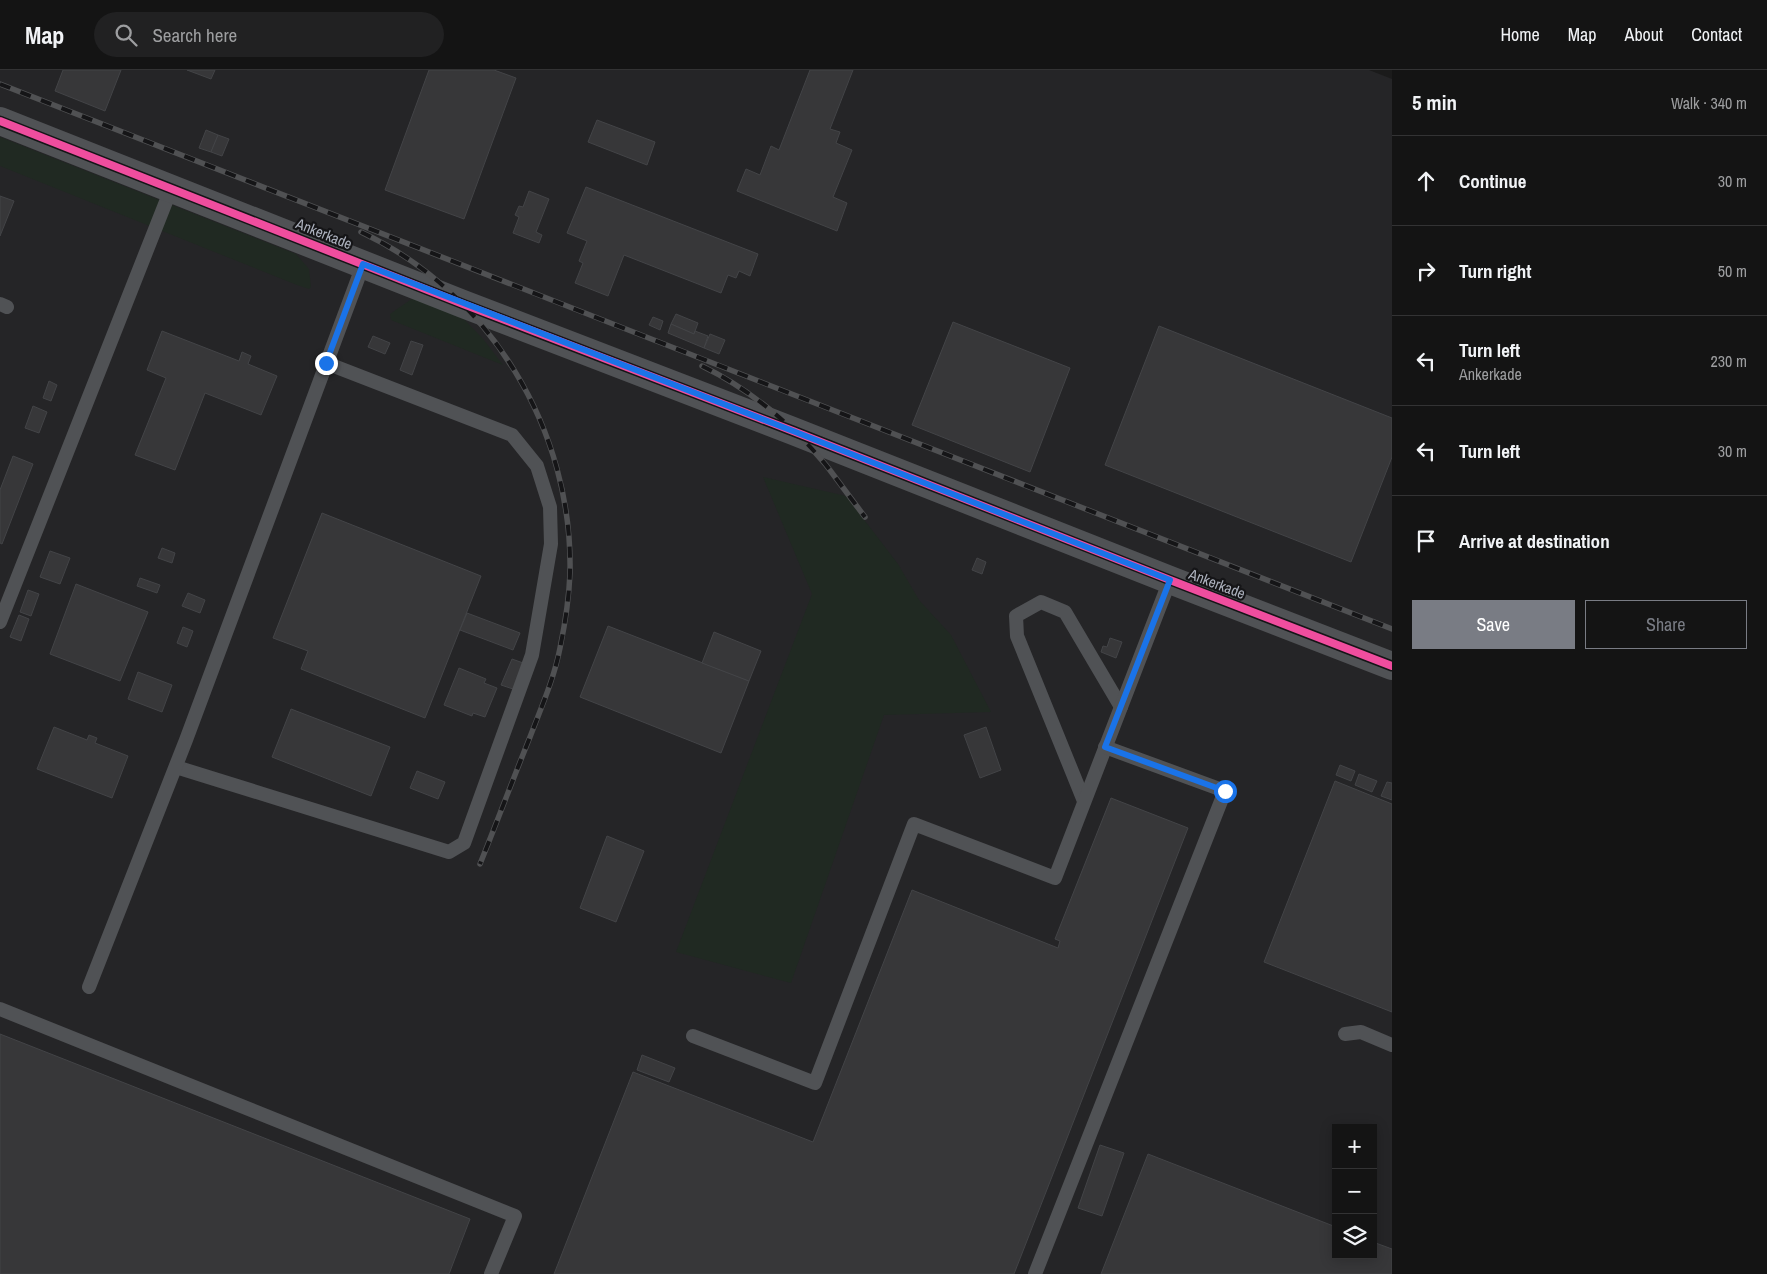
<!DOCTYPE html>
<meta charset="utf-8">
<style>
:root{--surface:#141414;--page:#212122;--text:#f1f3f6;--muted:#9d9ea0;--line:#333334;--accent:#797c84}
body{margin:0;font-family:"Archivo Narrow",sans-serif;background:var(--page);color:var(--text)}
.controls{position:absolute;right:15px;bottom:15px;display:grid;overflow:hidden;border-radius:0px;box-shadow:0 2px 12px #0003}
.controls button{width:45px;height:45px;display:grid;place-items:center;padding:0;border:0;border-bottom:1px solid var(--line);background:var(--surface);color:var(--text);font:25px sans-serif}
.stop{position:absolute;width:15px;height:15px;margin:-11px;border:4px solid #1a73e8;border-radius:50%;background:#fff}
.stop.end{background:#1a73e8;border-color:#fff;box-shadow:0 1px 5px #0008}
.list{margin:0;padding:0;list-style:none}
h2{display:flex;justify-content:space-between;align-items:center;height:65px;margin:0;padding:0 20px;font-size:21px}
h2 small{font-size:16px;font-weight:400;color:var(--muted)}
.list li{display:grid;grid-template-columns:32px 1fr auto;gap:15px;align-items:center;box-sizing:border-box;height:90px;padding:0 20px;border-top:1px solid var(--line)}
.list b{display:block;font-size:19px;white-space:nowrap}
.list p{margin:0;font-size:16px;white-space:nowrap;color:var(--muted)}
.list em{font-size:16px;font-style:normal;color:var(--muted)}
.actions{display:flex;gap:10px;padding:15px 20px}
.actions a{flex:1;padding:11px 0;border:1px solid var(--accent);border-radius:0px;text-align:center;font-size:18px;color:var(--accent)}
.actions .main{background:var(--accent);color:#fff}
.icon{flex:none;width:28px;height:28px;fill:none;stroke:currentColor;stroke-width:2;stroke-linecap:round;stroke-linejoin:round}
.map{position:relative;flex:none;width:1392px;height:1204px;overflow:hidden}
header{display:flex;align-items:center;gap:30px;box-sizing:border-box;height:70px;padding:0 25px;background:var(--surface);border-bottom:1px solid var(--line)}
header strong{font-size:24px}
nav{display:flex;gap:28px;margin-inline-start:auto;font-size:18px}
.search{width:350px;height:45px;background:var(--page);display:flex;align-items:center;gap:12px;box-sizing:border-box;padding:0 18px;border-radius:28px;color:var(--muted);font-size:19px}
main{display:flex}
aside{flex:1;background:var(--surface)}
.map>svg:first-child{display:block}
.built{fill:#252527;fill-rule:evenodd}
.green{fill:#202922}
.building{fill:#373739;stroke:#434447}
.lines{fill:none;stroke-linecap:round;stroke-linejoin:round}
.service{stroke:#505255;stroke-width:14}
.minor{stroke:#505255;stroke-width:28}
.rail-casing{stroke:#505153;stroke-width:5.5}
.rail{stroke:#151517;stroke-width:4;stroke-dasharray:11;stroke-linecap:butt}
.cycleway-casing{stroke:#151517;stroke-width:11}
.cycleway{stroke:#ef4d9e;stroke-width:8}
.route{stroke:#1a73e8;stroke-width:6}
.labels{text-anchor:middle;stroke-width:4.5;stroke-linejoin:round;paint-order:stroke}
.street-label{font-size:15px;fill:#abb0bc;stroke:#151517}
</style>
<header>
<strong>Map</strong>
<div class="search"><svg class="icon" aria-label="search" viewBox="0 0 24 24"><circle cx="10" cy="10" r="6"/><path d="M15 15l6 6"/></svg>Search here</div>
<nav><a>Home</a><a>Map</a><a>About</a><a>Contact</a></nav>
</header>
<main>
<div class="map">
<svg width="1392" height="1204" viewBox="0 0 1392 1204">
<rect width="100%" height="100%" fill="#1b1b1b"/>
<!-- built -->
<path class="built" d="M0 0H1369L1392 9V1204H0ZM1336 1058H1373V1185H1336Z"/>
<!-- green -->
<g class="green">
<polygon points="0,67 296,184 309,199 311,217 309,219 297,215 0,96"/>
<polygon points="413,228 462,247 484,270 503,295 391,250 390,244"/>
<polygon points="763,407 846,426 898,494 919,530 951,565 991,642 884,645 791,913 676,882 812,524"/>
</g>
<!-- building -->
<g class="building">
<polygon points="63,0 121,0 105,41 55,21"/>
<polygon points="187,0 215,0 211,9"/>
<polygon points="429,0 494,0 516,8 464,149 385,120"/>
<polygon points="810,0 853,0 830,59 840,62 836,73 852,80 833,127 847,133 837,161 737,121 746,99 760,105 771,76 779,80"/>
<polygon points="597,50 655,72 647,95 588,72"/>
<polygon points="206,60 218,65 211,82 199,78"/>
<polygon points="218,65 229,69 222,86 211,82"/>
<polygon points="586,117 758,184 750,206 739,201 736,208 728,205 721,223 624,185 608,226 575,213 583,193 579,191 587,171 567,163"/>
<polygon points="529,121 549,129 536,162 542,165 539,173 513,163 519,147 515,145 519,136 523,137"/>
<polygon points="0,126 14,131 0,166"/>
<polygon points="676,244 698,253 694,264 671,254"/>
<polygon points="653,247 663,251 660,260 649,255"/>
<polygon points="953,252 1070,298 1030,402 912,355"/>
<polygon points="671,254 694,264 695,261 708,266 704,278 668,263"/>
<polygon points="1159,256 1392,348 1392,387 1351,492 1105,395"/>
<polygon points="162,261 239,291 242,282 251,286 248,294 277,306 261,345 205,323 175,400 135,385 166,308 147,300"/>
<polygon points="710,264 725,270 719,284 704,278"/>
<polygon points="373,266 390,273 385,284 368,277"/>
<polygon points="411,271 423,275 412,305 400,300"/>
<polygon points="49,311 57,315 51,331 43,328"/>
<polygon points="33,336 47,342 39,363 25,358"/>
<polygon points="13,386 33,394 2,474 0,473 0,420"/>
<polygon points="322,443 481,506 425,648 301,599 308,581 273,568"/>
<polygon points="162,478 175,483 172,493 158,488"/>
<polygon points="50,481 70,488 60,514 40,507"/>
<polygon points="977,488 986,492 982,504 972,500"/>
<polygon points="140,508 160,515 157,523 137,516"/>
<polygon points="76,514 148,542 120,611 50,584"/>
<polygon points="28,520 39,524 31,546 20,542"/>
<polygon points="188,523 205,530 200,543 182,536"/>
<polygon points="467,543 520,563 513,580 460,560"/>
<polygon points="19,545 29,549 21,571 10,567"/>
<polygon points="608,556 749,611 721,683 580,627"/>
<polygon points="183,557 193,561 187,577 177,573"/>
<polygon points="714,562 761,581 749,611 702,593"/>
<polygon points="1110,568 1122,572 1116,588 1101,582 1103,576 1107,577"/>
<polygon points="512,589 526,594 516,620 501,615"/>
<polygon points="459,598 486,609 484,613 497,618 485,647 473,643 472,646 444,635"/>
<polygon points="138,602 172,615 162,642 128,629"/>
<polygon points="291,639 390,677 371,726 272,687"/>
<polygon points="54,657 87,670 89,665 97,668 95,673 128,686 112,728 37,699"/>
<polygon points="986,657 1001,700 980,708 964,665"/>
<polygon points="1340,695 1355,701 1351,711 1336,705"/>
<polygon points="417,701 445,712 438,729 410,718"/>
<polygon points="1359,704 1377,711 1372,722 1355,715"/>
<polygon points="1335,711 1392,734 1392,942 1264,892"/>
<polygon points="1387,712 1392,713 1392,730 1381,726"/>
<polygon points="1111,728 1188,758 1014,1204 554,1204 633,1002 813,1072 912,820 1058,878 1060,871 1055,869"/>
<polygon points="607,766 644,781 616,852 580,838"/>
<polygon points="0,964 470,1149 449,1204 0,1204"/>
<polygon points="642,985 675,998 669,1012 637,1000"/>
<polygon points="1100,1075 1124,1083 1102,1146 1078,1138"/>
<polygon points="1148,1084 1336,1157 1336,1185 1373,1185 1373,1172 1392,1179 1392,1204 1101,1204"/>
</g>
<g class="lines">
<!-- service -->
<g class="service">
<polyline points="0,234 7,237"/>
<polyline points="0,552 171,119"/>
<polyline points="176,697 449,782 464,773 532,585 551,474 550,437 537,396 512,365 326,293"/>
<polyline points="1084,731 1017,566 1016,546 1041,532 1065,542 1121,637"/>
<polyline points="89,917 186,670 363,195"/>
<polyline points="0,939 515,1146 491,1204"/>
<polyline points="1345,964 1361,962 1392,975"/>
<polyline points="693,966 815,1013 914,754 1055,808 1170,510"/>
<polyline points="1035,1204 1225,721 1105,677"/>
</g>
<!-- minor -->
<polyline class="minor" points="0,51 463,234 793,361 1170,510 1392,596"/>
<defs>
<g id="rail">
<polyline points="0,14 1392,559"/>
<path d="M361 162C491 223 573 361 570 503 569 528 565 554 560 578 554 609 541 638 530 667 513 709 497 752 480 794"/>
<path d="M702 296C748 318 793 355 826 395 839 412 852 430 865 447"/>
</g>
</defs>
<!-- rail casing -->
<use href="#rail" class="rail-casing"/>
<!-- rail -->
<use href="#rail" class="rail"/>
<defs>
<polyline id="cycleway" points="0,51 463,234 793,361 1170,510 1392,596"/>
</defs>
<!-- cycleway casing -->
<use href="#cycleway" class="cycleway-casing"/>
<!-- cycleway -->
<use href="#cycleway" class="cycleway"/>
</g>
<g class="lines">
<!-- route -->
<polyline class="route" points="326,293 363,194 793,361 1170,510 1105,677 1225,721"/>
</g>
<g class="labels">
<!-- street labels -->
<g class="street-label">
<text transform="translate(324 164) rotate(22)" y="5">Ankerkade</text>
<text transform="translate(1217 514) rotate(21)" y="5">Ankerkade</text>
</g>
</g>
</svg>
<div class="controls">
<button>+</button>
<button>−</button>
<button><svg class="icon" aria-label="layers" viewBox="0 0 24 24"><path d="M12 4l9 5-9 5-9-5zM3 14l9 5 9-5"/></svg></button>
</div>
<div class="stop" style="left:1225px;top:721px"></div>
<div class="stop end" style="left:326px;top:293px"></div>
</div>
<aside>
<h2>5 min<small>Walk · 340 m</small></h2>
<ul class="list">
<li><svg class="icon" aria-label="ahead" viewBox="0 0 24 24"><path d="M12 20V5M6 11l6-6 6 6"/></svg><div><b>Continue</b></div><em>30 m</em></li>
<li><svg class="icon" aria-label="right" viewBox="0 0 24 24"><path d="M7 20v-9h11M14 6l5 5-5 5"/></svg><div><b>Turn right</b></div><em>50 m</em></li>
<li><svg class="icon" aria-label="left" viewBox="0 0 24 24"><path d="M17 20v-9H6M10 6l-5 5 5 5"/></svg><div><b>Turn left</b><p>Ankerkade</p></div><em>230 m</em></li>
<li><svg class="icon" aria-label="left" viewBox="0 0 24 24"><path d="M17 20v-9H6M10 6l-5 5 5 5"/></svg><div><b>Turn left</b></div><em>30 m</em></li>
<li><svg class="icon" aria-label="arrive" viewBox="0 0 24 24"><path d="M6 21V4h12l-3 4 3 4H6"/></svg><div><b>Arrive at destination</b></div></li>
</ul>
<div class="actions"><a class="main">Save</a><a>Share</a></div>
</aside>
</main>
